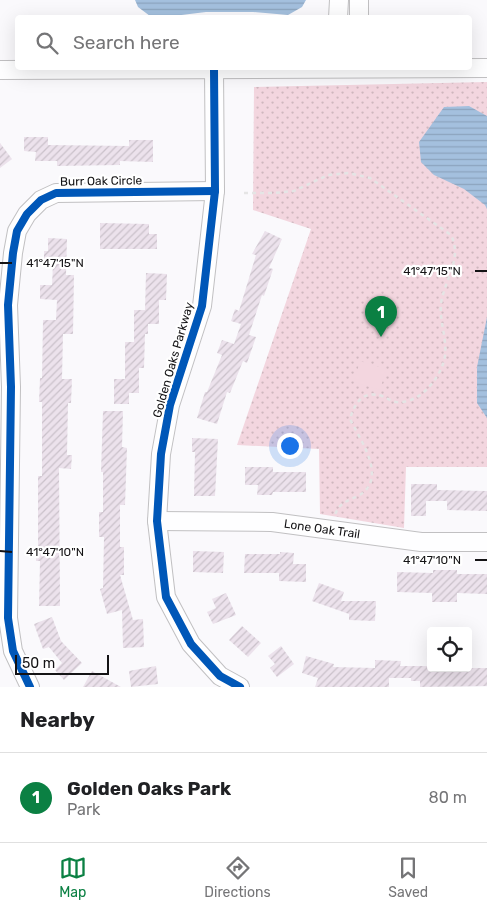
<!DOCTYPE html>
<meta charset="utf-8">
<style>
:root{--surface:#fff;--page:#f2f2f2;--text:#202124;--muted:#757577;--line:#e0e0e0;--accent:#0b8043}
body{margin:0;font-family:Rubik,sans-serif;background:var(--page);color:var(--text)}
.controls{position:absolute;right:15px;bottom:15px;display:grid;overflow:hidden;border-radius:5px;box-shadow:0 5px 20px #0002}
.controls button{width:45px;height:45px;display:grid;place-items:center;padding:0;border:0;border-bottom:1px solid var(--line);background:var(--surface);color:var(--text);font:25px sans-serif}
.scale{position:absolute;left:15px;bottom:12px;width:94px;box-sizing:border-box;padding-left:5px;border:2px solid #141315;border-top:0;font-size:14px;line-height:18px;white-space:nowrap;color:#141315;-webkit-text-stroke:4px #fff;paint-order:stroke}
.you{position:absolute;left:289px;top:445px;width:18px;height:18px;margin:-12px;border:4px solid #fff;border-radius:50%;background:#1a73e8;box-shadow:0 0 0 8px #1a73e833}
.badge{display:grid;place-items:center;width:32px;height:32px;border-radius:50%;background:var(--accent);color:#fff;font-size:16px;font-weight:700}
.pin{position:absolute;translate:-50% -41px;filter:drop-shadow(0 1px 2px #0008)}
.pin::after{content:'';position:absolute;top:26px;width:18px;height:15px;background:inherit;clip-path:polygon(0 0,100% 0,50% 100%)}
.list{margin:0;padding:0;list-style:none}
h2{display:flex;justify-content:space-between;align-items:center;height:65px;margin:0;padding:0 20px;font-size:21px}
h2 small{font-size:16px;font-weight:400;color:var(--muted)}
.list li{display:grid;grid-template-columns:32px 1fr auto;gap:15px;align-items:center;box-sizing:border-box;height:90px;padding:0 20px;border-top:1px solid var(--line)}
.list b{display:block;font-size:19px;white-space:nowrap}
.list p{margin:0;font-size:16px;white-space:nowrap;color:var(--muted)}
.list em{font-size:16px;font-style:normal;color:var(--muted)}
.icon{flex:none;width:28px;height:28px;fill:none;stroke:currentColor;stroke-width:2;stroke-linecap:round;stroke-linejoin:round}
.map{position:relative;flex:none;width:487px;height:687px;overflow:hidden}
.search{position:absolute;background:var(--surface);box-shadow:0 5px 20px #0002;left:15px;right:15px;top:15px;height:55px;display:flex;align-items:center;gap:12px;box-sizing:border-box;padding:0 18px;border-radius:5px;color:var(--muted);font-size:19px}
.sheet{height:155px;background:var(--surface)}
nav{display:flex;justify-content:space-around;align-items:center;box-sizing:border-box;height:70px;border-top:1px solid var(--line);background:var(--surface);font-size:14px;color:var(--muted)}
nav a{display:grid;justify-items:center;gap:2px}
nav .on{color:var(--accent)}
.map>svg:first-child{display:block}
.park{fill:url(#park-dots)}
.garden{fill:#f3d6df}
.water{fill:url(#water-rules)}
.building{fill:url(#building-hatch)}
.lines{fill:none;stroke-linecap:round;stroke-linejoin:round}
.minor-casing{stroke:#c1c0c2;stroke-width:20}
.path{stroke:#e5e5e5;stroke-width:2.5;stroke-dasharray:4 4;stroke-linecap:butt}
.minor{stroke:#fefeff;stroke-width:18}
.cycleway-casing{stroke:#fff;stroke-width:11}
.cycleway{stroke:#0057b8;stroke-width:8}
.ticks{fill:none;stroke:#141315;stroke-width:2}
.labels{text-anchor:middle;stroke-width:4.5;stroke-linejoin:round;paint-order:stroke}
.street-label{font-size:12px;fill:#141315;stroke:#fff}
.ticks-label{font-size:12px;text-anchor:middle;fill:#141315;stroke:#fff;stroke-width:4.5;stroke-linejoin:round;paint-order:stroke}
</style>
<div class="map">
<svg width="487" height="687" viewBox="0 0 487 687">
<defs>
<pattern id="park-dots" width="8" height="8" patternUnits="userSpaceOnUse" patternTransform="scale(1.25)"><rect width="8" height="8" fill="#f3d6df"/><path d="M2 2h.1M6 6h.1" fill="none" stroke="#cfb7be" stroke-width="1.8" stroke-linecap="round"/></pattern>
<pattern id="water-rules" width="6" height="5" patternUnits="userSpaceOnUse" patternTransform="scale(1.25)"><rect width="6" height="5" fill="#a4c0de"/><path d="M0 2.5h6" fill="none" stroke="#8ca4be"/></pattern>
<pattern id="building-hatch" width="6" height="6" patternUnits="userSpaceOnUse" patternTransform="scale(1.25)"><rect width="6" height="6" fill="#ece2ec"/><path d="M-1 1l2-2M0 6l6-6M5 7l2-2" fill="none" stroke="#cac1ca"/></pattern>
</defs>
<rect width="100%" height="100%" fill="#faf9fc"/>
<!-- park -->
<polygon class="park" points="487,82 487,467 406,467 404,528 320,514 319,449 237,445 311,229 253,210 254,87"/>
<!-- garden -->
<polygon class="garden" points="360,361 386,369 380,390 354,382"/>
<!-- water -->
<g class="water">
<polygon points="135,0 306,0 302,7 288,15 253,12 206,12 165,17 150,16 138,7"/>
<polygon points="469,106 487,116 487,209 485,205 464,189 434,175 421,162 419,142 444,107"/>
<polygon points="487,317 487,418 477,403 477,367"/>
</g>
<!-- building -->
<g class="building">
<polygon points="24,137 48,137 48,145 129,146 129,140 153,140 153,162 120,161 120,165 57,166 57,161 35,161 36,152 24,151"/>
<polygon points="0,143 12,159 0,168"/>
<polygon points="100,223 149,224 149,234 157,234 157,249 100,249"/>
<polygon points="265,231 282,239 269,268 273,269 264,296 262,295 249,335 256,337 247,363 243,361 230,393 227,392 217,424 197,418 205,392 207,392 222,355 217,353 222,340 234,344 241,324 231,321 235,309 239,311 256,255 252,254"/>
<polygon points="48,238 67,239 66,275 74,275 73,334 63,334 62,379 72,379 71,403 68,403 67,455 72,455 71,469 59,468 60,606 39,606 40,561 36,561 36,547 38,547 38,476 42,476 42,402 39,402 40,378 42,378 43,320 56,320 57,300 40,299 40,285 52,285 53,264 44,264 44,251 48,251"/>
<polygon points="146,273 167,274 166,300 159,300 159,324 148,324 148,334 145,334 144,368 139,368 139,393 129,393 129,404 114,404 114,379 125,379 125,342 134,342 134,310 145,310"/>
<polygon points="103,411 123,411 122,447 127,448 125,505 120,505 120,547 124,547 124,575 120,575 133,620 143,619 144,647 123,648 122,610 107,614 100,589 103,588 104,537 99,537 99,512 103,512 103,472 101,472"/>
<polygon points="192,438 218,439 215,496 194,496 195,452 192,452"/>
<polygon points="245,467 273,467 273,472 306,472 306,492 273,492 272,495 257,495 258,485 245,485"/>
<polygon points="411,484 437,484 437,490 487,491 487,511 447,510 447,501 426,501 426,516 411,516"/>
<polygon points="193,551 224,552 223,573 193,572"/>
<polygon points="280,552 294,553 293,564 306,564 306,582 279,581 279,573 244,573 245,554 280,554"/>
<polygon points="433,570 457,570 457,574 487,574 487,594 457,593 457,602 432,602 432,593 397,592 397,572 433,573"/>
<polygon points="319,583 344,592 341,601 376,601 375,621 349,620 349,614 312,601"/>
<polygon points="226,593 236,615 213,624 207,612 216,608 212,599"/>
<polygon points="52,617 61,641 82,663 64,680 55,670 62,663 49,647 43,649 34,624"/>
<polygon points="242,626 261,643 248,657 229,640"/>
<polygon points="281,646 294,664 277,677 270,668 275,664 268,656"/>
<polygon points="306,656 334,664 333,667 375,668 375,660 401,661 400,666 431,666 431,668 487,668 487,686 420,687 420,681 411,681 411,678 389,678 389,687 315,687 318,678 302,673"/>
<polygon points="156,666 158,684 131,687 129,671"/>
<polygon points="92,671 121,687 83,687"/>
</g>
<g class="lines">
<defs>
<g id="minor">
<polyline points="338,18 339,0"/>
<polyline points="359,18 359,0"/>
<polyline points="0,70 487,68"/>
<polyline points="214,70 215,191 202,306 170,405 161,454 157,521 166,597 191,644 220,676 240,687"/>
<polyline points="157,521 272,522 421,542 487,542"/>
<polyline points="30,687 13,651 8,618 11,387 8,305 13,253 17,231 27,214 41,200 56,193 215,191"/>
</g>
</defs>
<!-- minor casing -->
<use href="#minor" class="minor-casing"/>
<!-- path -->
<path class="path" d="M244 193H274L294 191 328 175 349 173 370 178 451 235C463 259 444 280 441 304 439 324 450 345 443 364 439 375 432 385 424 392 416 399 406 403 396 402 391 401 387 398 382 396 362 390 355 403 350 419 360 440 389 479 358 496 347 501 339 503 335 515"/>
<!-- minor -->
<use href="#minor" class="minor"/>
<defs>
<g id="cycleway">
<polyline points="214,70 215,191 202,306 170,405 161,454 157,521 166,597 191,644 220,676 240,687"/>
<polyline points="30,687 13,651 8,618 11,387 8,305 13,253 17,231 27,214 41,200 56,193 215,191"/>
</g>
</defs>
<!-- cycleway casing -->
<use href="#cycleway" class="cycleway-casing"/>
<!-- cycleway -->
<use href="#cycleway" class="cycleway"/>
</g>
<!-- ticks -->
<path class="ticks" d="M0 263H12M475 271H487M0 551 12 552M475 560H487"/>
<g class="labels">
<!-- street labels -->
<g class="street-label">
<text transform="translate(101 181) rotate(-1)" y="4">Burr Oak Circle</text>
<text transform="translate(173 360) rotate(-74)" y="4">Golden Oaks Parkway</text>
<text transform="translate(322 529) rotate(8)" y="4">Lone Oak Trail</text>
</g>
</g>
<g class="ticks-label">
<text x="55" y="267">41°47'15"N</text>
<text x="432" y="275">41°47'15"N</text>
<text x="55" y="556">41°47'10"N</text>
<text x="432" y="564">41°47'10"N</text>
</g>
</svg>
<div class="controls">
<button><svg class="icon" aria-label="locate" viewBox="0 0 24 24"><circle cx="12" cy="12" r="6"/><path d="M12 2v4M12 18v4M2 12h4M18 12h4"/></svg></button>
</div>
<div class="scale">50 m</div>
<div class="you"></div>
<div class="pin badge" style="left:381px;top:337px">1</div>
<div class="search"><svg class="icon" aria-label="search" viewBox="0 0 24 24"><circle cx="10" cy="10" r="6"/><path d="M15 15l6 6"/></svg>Search here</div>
</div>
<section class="sheet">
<h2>Nearby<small></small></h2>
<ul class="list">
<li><span class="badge">1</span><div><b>Golden Oaks Park</b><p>Park</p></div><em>80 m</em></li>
</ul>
</section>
<nav>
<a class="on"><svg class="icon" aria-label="map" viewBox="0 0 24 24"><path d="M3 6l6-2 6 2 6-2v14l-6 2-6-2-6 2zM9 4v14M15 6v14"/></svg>Map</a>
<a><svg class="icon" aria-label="directions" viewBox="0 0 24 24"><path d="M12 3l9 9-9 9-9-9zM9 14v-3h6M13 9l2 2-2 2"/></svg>Directions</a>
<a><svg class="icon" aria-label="saved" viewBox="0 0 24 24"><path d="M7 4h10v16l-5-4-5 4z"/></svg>Saved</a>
</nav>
